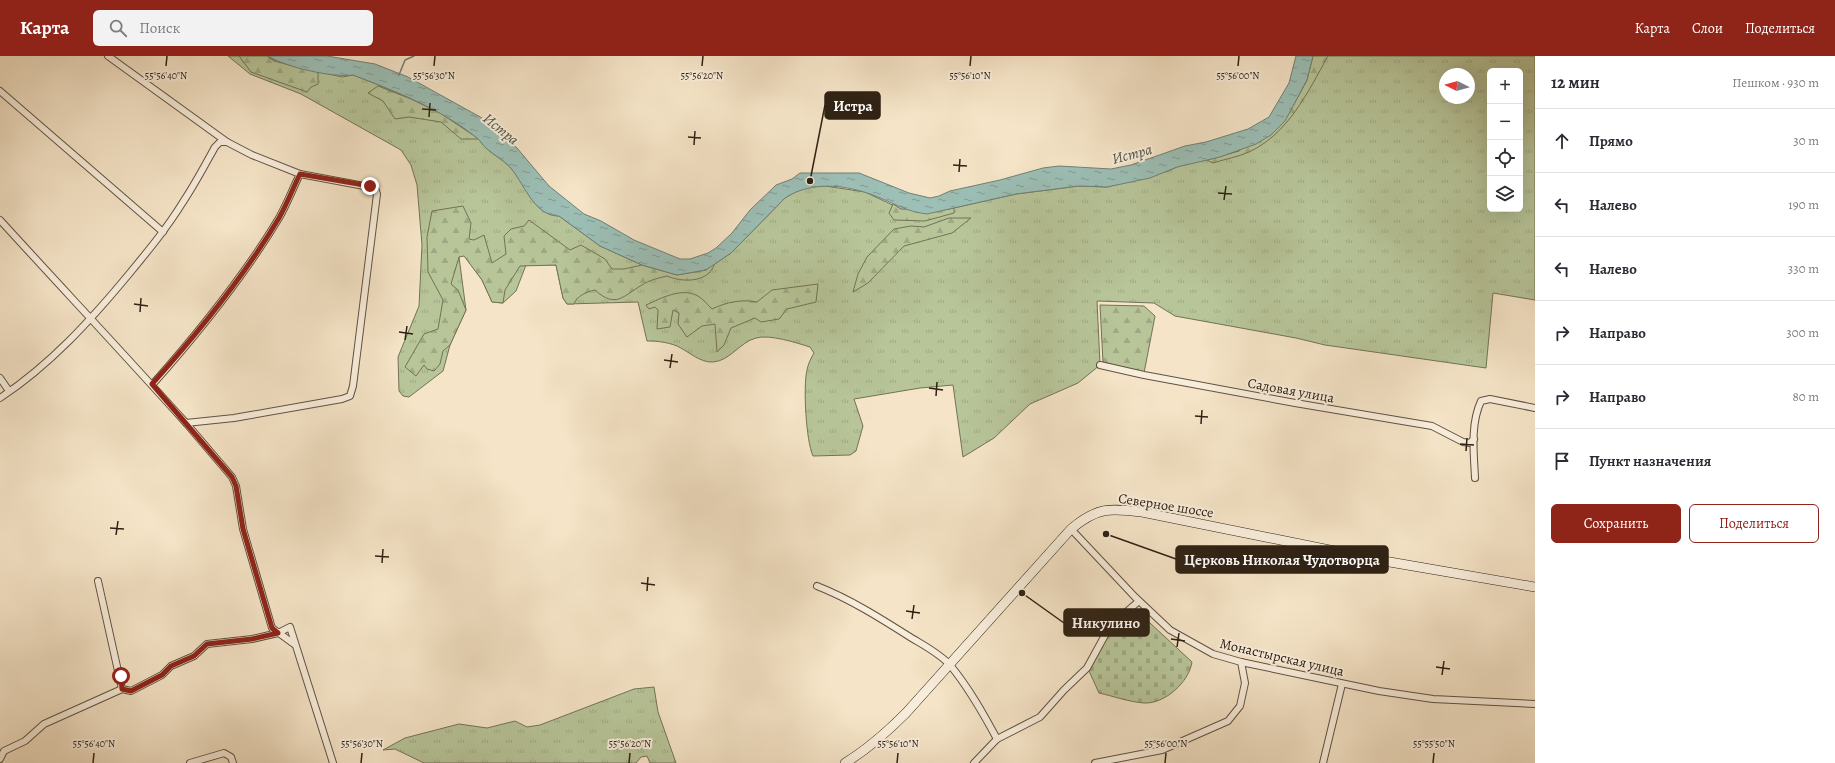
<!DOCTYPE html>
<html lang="ru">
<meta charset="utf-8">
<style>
:root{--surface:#fff;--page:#f2f2f3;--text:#2b2b33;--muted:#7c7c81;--line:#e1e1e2;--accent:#8f2418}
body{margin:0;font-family:Alegreya,serif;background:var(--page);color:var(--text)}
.controls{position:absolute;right:12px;top:12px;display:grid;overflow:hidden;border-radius:6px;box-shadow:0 4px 16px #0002}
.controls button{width:36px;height:36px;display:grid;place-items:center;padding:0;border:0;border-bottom:1px solid var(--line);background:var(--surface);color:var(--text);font:20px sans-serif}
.compass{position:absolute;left:1439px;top:12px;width:36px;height:36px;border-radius:50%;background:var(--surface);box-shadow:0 4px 16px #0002;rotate:276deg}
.stop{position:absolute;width:12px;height:12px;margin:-9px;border:3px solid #8f2418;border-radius:50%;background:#fff}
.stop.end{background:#8f2418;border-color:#fff;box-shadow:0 1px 4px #0008}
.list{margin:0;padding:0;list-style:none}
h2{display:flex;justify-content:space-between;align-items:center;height:52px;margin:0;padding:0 16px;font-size:17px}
h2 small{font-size:13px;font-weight:400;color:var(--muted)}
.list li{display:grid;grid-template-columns:26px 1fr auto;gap:12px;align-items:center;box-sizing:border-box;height:64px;padding:0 16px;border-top:1px solid var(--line)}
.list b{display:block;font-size:15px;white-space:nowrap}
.list em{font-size:13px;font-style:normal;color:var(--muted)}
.actions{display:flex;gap:8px;padding:12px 16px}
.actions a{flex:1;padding:9px 0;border:1px solid var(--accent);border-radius:6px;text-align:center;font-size:14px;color:var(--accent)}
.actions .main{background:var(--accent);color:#fff}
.icon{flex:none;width:22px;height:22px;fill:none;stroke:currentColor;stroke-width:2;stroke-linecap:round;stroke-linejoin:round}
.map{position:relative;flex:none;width:1535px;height:707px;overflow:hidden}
header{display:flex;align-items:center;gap:24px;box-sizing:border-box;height:56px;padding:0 20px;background:var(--accent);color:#fff}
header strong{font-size:19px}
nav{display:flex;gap:22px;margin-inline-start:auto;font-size:14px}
.search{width:280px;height:36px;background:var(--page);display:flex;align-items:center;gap:10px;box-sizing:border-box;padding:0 14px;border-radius:6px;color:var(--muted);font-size:15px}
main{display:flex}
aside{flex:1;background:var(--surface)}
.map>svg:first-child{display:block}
.grass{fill:url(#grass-tufts);stroke:#727356;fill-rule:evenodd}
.forest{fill:url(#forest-firs);stroke:#727356}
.cemetery{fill:url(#cemetery-stones);stroke:#727356}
.water{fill:url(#water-ripples);stroke:#708075}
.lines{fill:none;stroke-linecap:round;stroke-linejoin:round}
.stream{stroke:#708075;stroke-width:1.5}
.street-casing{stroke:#605241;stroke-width:8}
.secondary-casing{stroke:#2e2114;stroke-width:10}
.street{stroke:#f8eddb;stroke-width:6}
.secondary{stroke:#f8eddb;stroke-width:9}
.route{stroke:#8f2418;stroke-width:5}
.ticks{fill:none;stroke:#2e2114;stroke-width:1.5}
.labels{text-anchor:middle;stroke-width:4;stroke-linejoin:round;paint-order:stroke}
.street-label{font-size:14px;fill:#2e2114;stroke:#f8eddb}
.water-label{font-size:15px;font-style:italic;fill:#4f5045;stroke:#f8eddb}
.ticks-label{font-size:10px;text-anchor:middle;fill:#2e2114;stroke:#f8eddb;stroke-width:4;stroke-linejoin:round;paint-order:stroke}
.leader{fill:none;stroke:#2e2114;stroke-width:1.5}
.callout-dot{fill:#2e2114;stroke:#f8eddb;stroke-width:1.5}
.callout{fill:#2e2114;stroke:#2e2114;stroke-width:1.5}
.callout-label{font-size:15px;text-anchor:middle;font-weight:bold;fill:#fff}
</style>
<header>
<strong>Карта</strong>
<div class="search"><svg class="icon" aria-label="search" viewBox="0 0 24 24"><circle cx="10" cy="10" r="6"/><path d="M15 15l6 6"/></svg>Поиск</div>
<nav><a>Карта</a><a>Слои</a><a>Поделиться</a></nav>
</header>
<main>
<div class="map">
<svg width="1535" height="707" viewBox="0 0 1535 707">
<defs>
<pattern id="grass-tufts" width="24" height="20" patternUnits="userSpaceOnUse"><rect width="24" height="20" fill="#b7c599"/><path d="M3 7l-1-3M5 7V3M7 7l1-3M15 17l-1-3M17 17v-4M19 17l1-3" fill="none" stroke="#9ea983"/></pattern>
<pattern id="forest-firs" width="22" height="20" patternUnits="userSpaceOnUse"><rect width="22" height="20" fill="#b7c599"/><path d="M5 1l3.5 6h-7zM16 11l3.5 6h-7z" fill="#9ea983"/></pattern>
<pattern id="cemetery-stones" width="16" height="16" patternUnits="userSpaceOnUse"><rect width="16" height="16" fill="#b7c599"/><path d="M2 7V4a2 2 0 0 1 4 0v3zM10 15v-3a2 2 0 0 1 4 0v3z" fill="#9ea983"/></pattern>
<pattern id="water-ripples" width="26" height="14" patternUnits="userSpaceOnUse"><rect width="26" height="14" fill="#9cbfb6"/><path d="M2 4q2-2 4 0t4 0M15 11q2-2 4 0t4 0" fill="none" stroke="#809b93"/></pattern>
</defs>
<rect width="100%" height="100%" fill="#f5e4c7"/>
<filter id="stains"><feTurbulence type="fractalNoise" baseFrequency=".005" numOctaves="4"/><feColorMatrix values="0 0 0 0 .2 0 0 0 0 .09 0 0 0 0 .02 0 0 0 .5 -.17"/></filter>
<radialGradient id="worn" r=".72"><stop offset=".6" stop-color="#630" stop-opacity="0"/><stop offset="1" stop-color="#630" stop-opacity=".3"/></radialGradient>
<!-- grass -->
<g class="grass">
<path d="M228 0H268L277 6 342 21 353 19C395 35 441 53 477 82 481 85 483 90 487 93 494 99 503 104 509 110 524 125 533 160 559 160L600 190 642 209 677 219 706 214 731 197 785 142 795 136 809 131 825 130 865 136 901 153 927 158 1016 138 1079 130 1107 131 1168 115 1177 111 1192 106 1207 104 1239 95 1256 88 1271 79 1285 65 1300 39 1307 24 1313 0H1535V244L1493 237 1486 312 1325 289 1296 282 1175 260 1154 247 1097 245 1100 309 1078 327 1030 348 994 382 963 401 953 329 920 332 854 343 863 370 856 395 850 399 813 400C806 385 803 330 807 314 808 308 811 302 814 297L810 291C797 287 770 278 756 282 740 286 730 305 713 306 700 307 688 295 677 290 667 286 657 285 647 285L638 246 567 248 563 242 556 209H526L516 235 503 247 492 246 482 224 464 199 459 201 466 254 450 289 443 315 409 341 403 340 399 335 398 301 419 250 422 189 417 129 411 109 401 94 301 38 250 18ZM1490 15H1520V153H1490ZM1445 18H1469V42H1445Z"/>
<polygon points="654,631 658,656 676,707 650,707 647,700 641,701 636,707 424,707 395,693 383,694 405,682 459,668 487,672 515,665 527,671 540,669 634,633"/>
</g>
<!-- forest -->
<g class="forest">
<polygon points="239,0 267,0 274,5 318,16 318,28 311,31 307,36 251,16"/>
<path d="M1313 0H1328C1308 36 1288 78 1249 96 1238 101 1225 103 1213 107L1207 104 1239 95 1293 50 1307 24Z"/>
<polygon points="378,30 411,43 440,57 479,83 461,83 441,66 409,61 395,63 383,45 368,37"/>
<polygon points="893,148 901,153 944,154 954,152 954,157 925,165 894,164 889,157"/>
<path d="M463 150 471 167 469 183 474 184 484 179 492 207 506 198 504 180 511 173 524 170 529 164 570 194 581 189 605 203 612 213H624L642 209 677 219 706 214 716 206C714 209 712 214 709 217 698 227 679 225 667 220 659 222 649 224 642 229 623 240 616 253 595 234 586 236 577 240 574 248H567L563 242 556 209 520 210 505 234 503 247 492 246 482 224 464 200 459 201 451 228 458 234 466 254 450 289 443 295 440 308 434 315 427 313 424 309 416 320 405 311 424 278 438 273 443 244 428 216 427 181 432 155Z"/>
<polygon points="949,162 971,162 952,177 904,190 868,227 853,236 858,218 867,201 894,173 911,170 924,171"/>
<path d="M818 228 816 246 787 253 779 263 761 266 755 262 731 272 724 289 717 296 715 268 702 270 687 281 678 268 679 257 673 254 670 271 657 273 658 254 655 251 649 253 646 249C662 242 681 231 698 240 703 243 708 249 712 253 727 246 741 243 757 246L772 234Z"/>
<polygon points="1100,249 1144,250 1155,260 1144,317 1103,306"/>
</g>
<!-- cemetery -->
<path class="cemetery" d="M1136 554 1192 606C1189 626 1165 648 1144 647 1129 646 1113 640 1099 637L1089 615 1112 573Z"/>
<!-- water -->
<path class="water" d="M268 0H327L375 8 408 21 482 62 517 92 549 130 584 158 601 165 634 184 680 203H690L708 197 716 192 732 177 750 154 776 129 792 123 800 117H859L909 137 930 142 939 140 950 135 1000 124 1043 112 1059 110 1111 113 1131 109 1185 90 1206 86 1248 73 1269 61 1289 27 1296 0H1313L1307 24 1285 65 1271 79 1256 88 1220 101 1177 111 1150 122 1107 131 1079 130 1016 138 927 158C908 156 895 148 878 141 849 129 812 124 785 142L731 197 706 214 677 219 642 209 600 190 559 160C533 160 524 126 509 110 503 104 494 99 487 93 483 90 481 85 477 82 441 53 395 35 353 19 333 22 285 11 268 0Z"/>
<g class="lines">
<!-- stream -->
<polyline class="stream" points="399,19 405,4 414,0"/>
<defs>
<g id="street">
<polyline points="108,0 227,86"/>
<polyline points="0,35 163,176"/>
<path d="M0 164C62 232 125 299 186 367L234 362 342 343 350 340 353 330 377 138 375 132 300 118 252 99 227 86H220L215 91C205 109 195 128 183 146 167 172 148 195 129 218 91 264 50 309 0 342"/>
<polyline points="1100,309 1144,319 1295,347 1432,370 1463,386 1470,387 1474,383"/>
<polyline points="0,322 9,335"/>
<path d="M152 329C199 276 243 222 279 162 287 148 293 132 300 118"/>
<polyline points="186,367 232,421 236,430 243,473 272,572 294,588"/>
<path d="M1475 422C1474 398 1470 369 1481 345L1490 343 1535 352"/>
<polyline points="1071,473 1135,541 1170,574 1213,598 1241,606 1379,635 1433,643 1535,648"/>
<polyline points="98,525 122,633"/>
<path d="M817 530C850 543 880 562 910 581 923 589 939 597 950 609 969 632 983 657 997 683"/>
<polyline points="0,703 4,695 25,685 44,668 122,633 131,635 162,619 171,610 194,600 207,588 252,583 278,577 290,571 333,707"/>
<polyline points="190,707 224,697 231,701 233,707"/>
<polyline points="974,707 997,683 1040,661 1064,634 1087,612 1110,570 1139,545"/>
<polyline points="1095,707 1162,694 1228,665 1240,650 1245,627 1241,606"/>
<polyline points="1323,707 1342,628"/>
</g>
<path id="secondary" d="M845 707C868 693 887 676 906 657L1071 473C1097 451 1110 452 1142 456L1384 505 1535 531"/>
</defs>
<!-- street casing -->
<use href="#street" class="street-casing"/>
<!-- secondary casing -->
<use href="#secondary" class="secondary-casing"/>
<!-- street -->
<use href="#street" class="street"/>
<!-- secondary -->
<use href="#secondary" class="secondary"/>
</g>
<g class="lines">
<!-- route -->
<path class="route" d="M121 620 122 633 131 635 162 619 171 610 194 600 207 588 252 583 278 577 272 572 243 473 236 430 232 421 152 328C199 276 243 222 279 162 287 148 293 132 300 118L370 130"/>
</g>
<!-- ticks -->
<path class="ticks" d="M166 10 167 0M434 10 435 0M702 10 703 0M970 10 971 0M1238 10 1239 0M422 53 436 54M429 61 430 47M688 81 701 82M694 89 695 75M953 109 967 110M959 116 960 103M1218 137 1232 138M1224 144 1226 130M134 248 148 250M140 256 141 242M399 276 413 278M405 284 407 270M664 304 678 306M670 312 672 298M929 332 943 334M936 340 937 326M1195 360 1208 361M1201 368 1202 354M1460 388 1474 389M1466 395 1467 382M110 472 124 473M116 479 118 465M375 500 389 501M382 507 383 493M641 527 655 529M647 535 648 521M906 555 920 557M912 563 914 549M1171 583 1185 585M1177 591 1179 577M1436 611 1450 613M1442 619 1444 605M93 707 94 697M361 707 362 697M629 707 630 697M897 707 898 697M1165 707 1166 697M1433 707 1434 697"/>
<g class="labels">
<!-- street labels -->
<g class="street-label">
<text transform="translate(1291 334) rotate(10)" y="5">Садовая улица</text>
<text transform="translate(1166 449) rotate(9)" y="5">Северное шоссе</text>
<text transform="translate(1282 601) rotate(13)" y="5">Монастырская улица</text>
</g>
<!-- water labels -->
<g class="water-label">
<text transform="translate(501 73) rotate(39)" y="5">Истра</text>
<text transform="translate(1132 98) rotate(-15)" y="5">Истра</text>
</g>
</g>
<g class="ticks-label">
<text x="166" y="23">55°56'40"N</text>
<text x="434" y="23">55°56'30"N</text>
<text x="702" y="23">55°56'20"N</text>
<text x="970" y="23">55°56'10"N</text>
<text x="1238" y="23">55°56'00"N</text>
<text x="94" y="691">55°56'40"N</text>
<text x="362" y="691">55°56'30"N</text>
<text x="630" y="691">55°56'20"N</text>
<text x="898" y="691">55°56'10"N</text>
<text x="1166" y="691">55°56'00"N</text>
<text x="1434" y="691">55°55'50"N</text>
</g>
<!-- callouts -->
<path class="leader" d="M810 125L825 49M1106 478L1176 503M1022 537L1064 567"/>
<g class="callout-dot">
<circle cx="810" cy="125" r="4"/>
<circle cx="1106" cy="478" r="4"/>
<circle cx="1022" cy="537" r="4"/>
</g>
<g class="callout">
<rect x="825" y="36" width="55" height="27" rx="4"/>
<rect x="1176" y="490" width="212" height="27" rx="4"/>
<rect x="1064" y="553" width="85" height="27" rx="4"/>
</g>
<g class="callout-label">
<text x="853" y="55">Истра</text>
<text x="1282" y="509">Церковь Николая Чудотворца</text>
<text x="1106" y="572">Никулино</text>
</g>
<rect width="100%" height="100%" filter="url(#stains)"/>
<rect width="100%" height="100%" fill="url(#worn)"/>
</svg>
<div class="controls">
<button>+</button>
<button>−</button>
<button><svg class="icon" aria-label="locate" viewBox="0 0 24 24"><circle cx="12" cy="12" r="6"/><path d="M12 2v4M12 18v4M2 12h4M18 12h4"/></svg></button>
<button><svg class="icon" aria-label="layers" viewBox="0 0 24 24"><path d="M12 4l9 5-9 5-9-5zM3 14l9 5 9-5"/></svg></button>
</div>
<svg class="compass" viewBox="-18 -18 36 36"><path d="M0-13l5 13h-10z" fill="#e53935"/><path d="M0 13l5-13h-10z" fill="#7c7c81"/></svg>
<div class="stop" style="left:121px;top:620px"></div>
<div class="stop end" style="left:370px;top:130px"></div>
</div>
<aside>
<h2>12 мин<small>Пешком · 930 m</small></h2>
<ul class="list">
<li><svg class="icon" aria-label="ahead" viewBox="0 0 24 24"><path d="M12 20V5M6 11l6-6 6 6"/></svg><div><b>Прямо</b></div><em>30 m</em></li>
<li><svg class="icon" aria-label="left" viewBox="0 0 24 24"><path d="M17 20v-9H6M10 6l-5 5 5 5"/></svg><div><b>Налево</b></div><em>190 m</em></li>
<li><svg class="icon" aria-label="left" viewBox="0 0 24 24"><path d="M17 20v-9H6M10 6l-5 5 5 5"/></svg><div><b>Налево</b></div><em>330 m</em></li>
<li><svg class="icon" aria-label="right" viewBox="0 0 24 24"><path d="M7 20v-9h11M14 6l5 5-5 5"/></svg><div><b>Направо</b></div><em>300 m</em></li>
<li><svg class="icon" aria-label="right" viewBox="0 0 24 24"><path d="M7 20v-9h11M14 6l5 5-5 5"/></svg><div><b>Направо</b></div><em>80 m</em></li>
<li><svg class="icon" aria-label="arrive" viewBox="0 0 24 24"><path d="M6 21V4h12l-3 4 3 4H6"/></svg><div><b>Пункт назначения</b></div></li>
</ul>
<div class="actions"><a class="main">Сохранить</a><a>Поделиться</a></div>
</aside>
</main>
